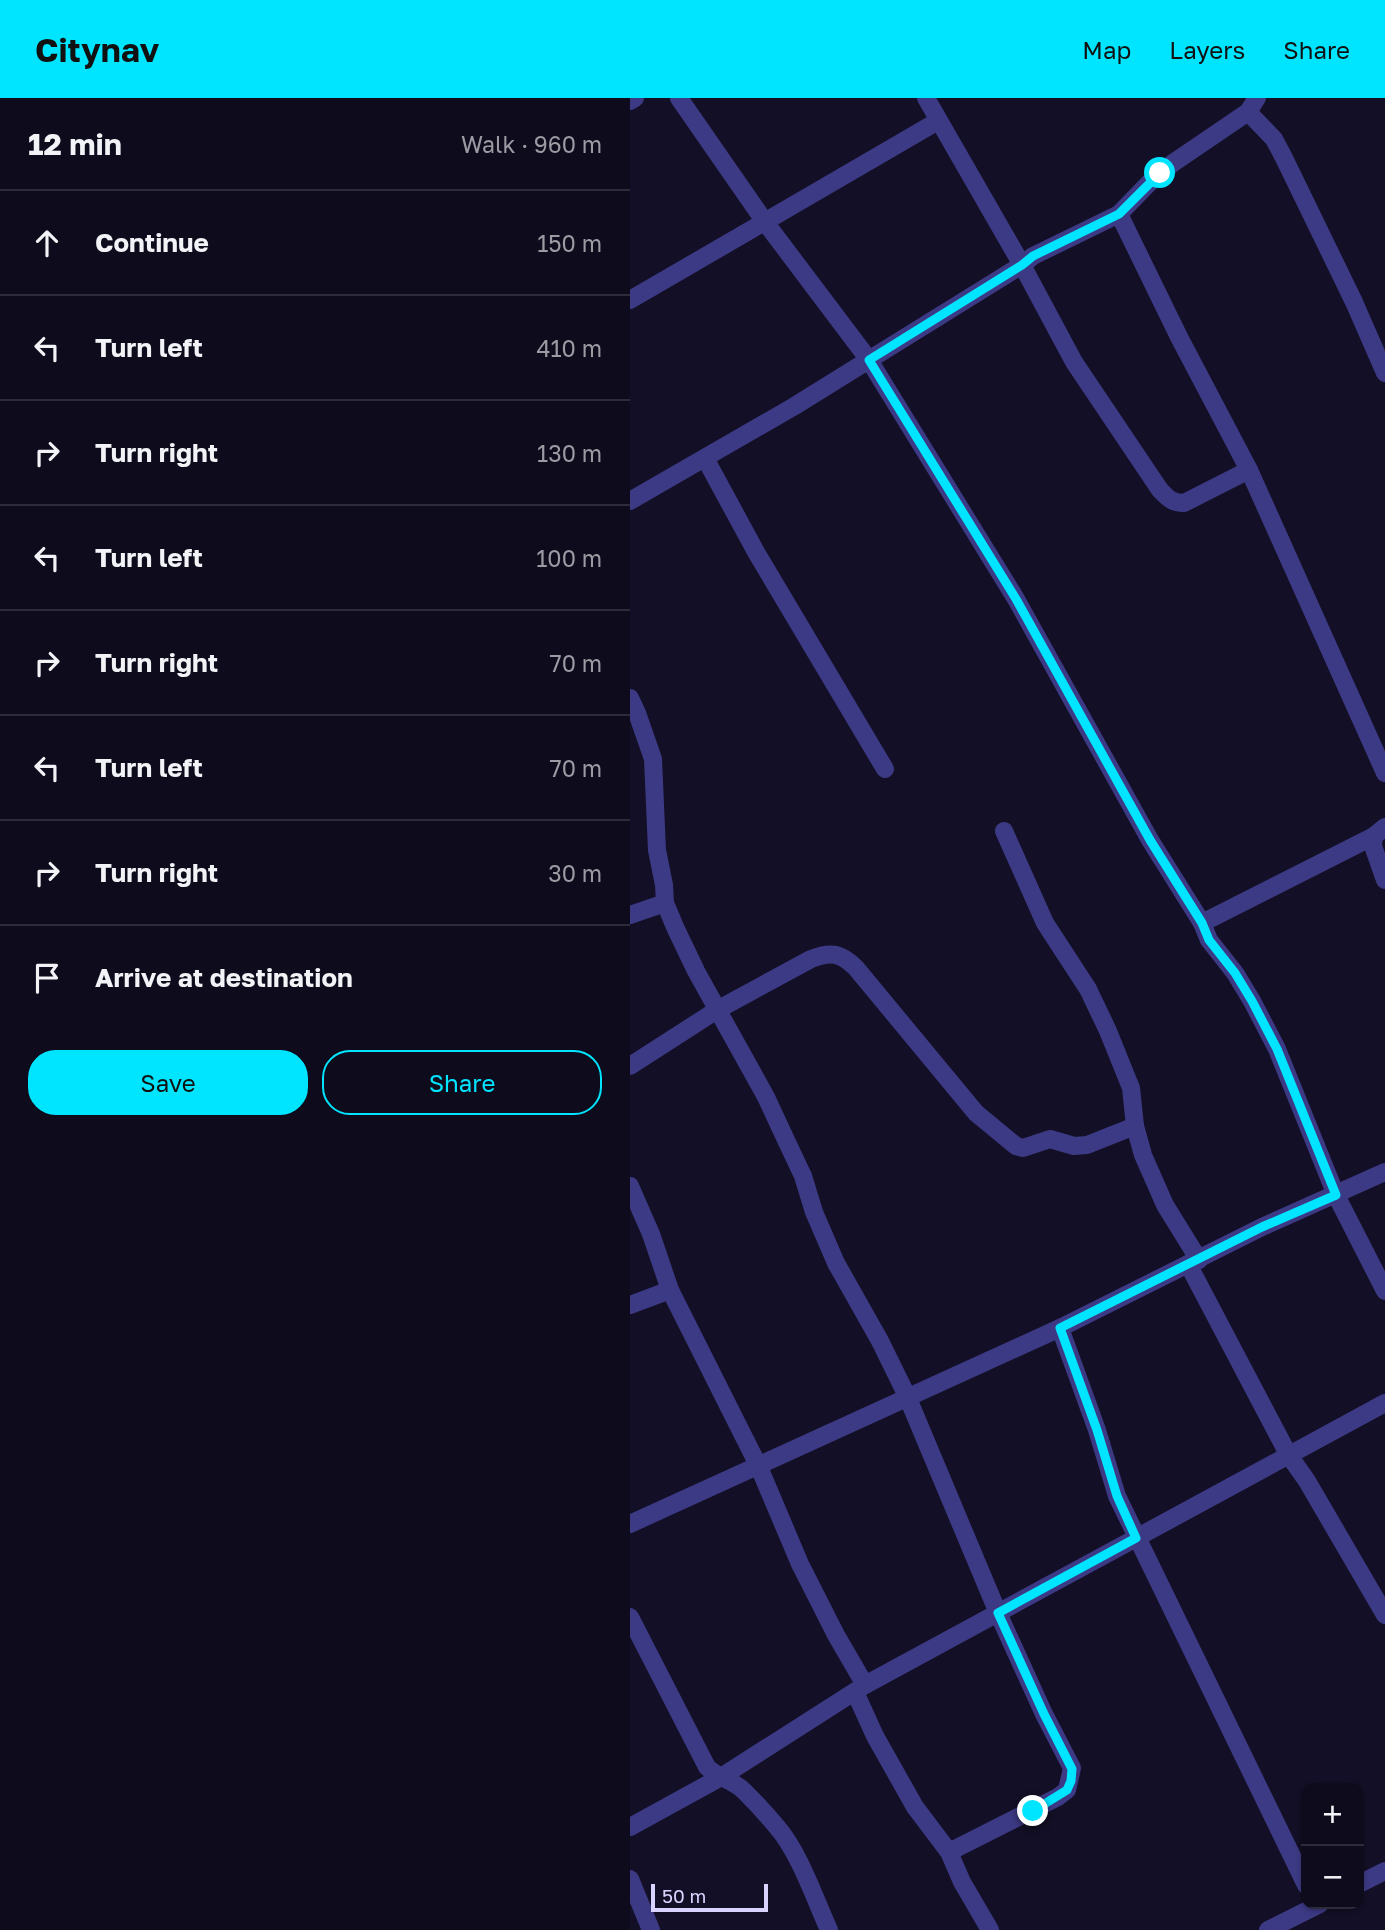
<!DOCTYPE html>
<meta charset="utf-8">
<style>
:root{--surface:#0e0b1c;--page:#171425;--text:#f1f3f6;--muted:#9b9ba3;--line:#2e2b3b;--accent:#00e5ff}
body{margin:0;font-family:"Golos Text",sans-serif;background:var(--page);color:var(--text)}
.controls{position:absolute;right:21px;bottom:21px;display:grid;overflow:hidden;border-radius:14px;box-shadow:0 2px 5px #0004}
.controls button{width:63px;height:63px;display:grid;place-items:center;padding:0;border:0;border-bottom:2px solid var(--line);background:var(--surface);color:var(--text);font:35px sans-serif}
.scale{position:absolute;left:21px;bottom:18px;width:117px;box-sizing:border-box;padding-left:7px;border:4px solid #d9d4ff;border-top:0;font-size:19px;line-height:24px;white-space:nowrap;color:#d9d4ff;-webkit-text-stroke:5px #130f26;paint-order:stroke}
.stop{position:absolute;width:21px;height:21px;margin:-16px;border:5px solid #00e5ff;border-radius:50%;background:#fff}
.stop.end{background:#00e5ff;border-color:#fff;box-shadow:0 2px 7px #0008}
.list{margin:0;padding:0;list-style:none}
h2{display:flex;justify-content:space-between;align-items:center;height:91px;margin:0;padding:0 28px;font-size:30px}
h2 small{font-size:23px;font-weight:400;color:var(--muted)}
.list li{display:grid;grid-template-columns:46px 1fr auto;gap:21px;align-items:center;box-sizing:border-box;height:105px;padding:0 28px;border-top:2px solid var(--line)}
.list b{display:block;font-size:26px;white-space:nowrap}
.list em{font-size:23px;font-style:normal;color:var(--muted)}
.actions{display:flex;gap:14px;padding:21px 28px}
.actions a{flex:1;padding:16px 0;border:2px solid var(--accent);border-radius:28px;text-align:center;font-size:24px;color:var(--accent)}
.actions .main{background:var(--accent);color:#111}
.icon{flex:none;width:38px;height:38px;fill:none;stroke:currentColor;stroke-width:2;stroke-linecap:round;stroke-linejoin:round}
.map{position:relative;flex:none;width:755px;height:1832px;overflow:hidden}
header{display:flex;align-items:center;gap:42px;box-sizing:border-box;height:98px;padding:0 35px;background:var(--accent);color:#111}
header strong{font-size:33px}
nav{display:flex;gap:38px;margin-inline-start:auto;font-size:24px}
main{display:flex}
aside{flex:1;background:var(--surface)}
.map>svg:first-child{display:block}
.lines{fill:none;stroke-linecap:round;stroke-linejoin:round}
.street{stroke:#3d3a85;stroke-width:18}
.route{stroke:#00e5ff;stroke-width:9}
</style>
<header>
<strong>Citynav</strong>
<nav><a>Map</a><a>Layers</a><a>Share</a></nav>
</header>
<main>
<aside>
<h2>12 min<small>Walk · 960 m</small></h2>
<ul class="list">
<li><svg class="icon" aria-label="ahead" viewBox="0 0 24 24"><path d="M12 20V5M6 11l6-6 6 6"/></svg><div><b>Continue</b></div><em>150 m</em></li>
<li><svg class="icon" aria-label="left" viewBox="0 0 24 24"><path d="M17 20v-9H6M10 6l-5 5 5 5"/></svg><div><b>Turn left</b></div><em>410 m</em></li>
<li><svg class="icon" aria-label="right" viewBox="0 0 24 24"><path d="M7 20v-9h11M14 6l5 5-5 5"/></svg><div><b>Turn right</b></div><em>130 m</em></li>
<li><svg class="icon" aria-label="left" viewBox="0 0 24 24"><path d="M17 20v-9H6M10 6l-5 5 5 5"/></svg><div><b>Turn left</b></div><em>100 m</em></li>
<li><svg class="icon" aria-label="right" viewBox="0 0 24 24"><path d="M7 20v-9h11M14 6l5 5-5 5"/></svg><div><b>Turn right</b></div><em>70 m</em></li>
<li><svg class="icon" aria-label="left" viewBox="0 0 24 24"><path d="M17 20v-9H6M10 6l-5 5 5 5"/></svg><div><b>Turn left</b></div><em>70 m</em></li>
<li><svg class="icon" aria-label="right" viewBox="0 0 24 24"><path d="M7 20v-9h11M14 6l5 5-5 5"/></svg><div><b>Turn right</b></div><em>30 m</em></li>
<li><svg class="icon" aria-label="arrive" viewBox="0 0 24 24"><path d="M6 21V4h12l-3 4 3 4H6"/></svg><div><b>Arrive at destination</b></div></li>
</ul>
<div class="actions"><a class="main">Save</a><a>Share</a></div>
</aside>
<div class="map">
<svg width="755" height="1832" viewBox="0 0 755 1832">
<rect width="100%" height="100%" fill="#130f26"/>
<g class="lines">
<!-- street -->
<g class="street">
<polyline points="49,0 135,124 239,262 386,501 520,742 572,825 579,842 605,875 622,903 647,951 706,1097 755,1193"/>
<path d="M296 0 392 167 444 264 530 392C538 400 542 405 554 405L619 372"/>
<polyline points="0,3 5,0"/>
<polyline points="618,14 644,41 654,60 724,204 755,275"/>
<polyline points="489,116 549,239 619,372 755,675"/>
<polyline points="0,202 308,23"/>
<polyline points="75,360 126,454 255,671"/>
<polyline points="0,403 163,309 392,167 403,158 489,116 520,84 543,65 618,14 627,0"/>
<polyline points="0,600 7,615 23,661 27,752 34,787 35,805 45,829 66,873 136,999 156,1042 173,1078 184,1114 206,1165 250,1243 277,1298 368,1515 414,1616 442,1670 437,1692 428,1699 319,1754"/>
<polyline points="755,729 744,738 743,748 755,782"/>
<polyline points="374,733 415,825 458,891 478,933 501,990 505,1028 513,1057 535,1107 569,1162"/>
<polyline points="0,817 35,805"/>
<polyline points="572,825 744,738"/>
<path d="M0 968 87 912 181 861C201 853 211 855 226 870L346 1015 386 1048 393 1050 420 1041 444 1048 457 1047 505 1028"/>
<polyline points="0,1088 21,1136 40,1192 129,1369 170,1466 206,1537 235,1587"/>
<polyline points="558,1166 658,1356 677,1383 755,1517"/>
<polyline points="0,1207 40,1192"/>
<polyline points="430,1230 467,1332 487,1398 676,1787"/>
<polyline points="0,1426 430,1230 632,1129 755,1074"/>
<path d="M0 1519 77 1669C88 1680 103 1682 114 1693 125 1704 137 1717 147 1729 169 1754 185 1801 199 1832"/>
<polyline points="225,1594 245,1638 285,1709 319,1754 332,1784 360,1832"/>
<polyline points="0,1729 91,1679 235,1587 755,1305"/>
<polyline points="0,1781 21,1832"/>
<polyline points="729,1786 755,1773"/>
<polyline points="638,1832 690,1806"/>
</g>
</g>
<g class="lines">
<!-- route -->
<polyline class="route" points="403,1713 437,1692 441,1683 442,1671 414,1616 368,1515 506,1440 487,1398 467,1332 430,1230 632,1129 706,1097 647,951 622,903 605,875 579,842 572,825 520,742 386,501 239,262 392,167 403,158 489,116 530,75"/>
</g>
</svg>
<div class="controls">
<button>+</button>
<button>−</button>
</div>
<div class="scale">50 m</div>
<div class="stop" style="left:530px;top:75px"></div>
<div class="stop end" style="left:403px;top:1713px"></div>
</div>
</main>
